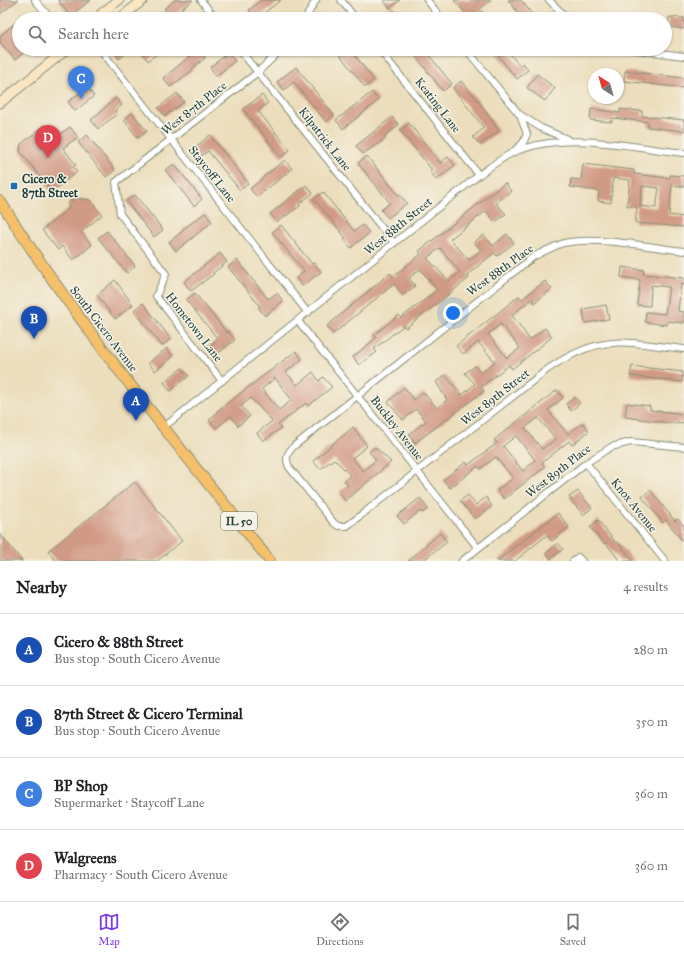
<!DOCTYPE html>
<meta charset="utf-8">
<style>
:root{--surface:#fff;--page:#f6f6f6;--text:#202124;--muted:#757577;--line:#e0e0e0;--accent:#7c3aed}
body{margin:0;font-family:"IM FELL Great Primer",serif;background:var(--page);color:var(--text)}
.compass{position:absolute;left:588px;top:68px;width:36px;height:36px;border-radius:50%;background:var(--surface);box-shadow:0 1px 3px #0004;rotate:323deg}
.you{position:absolute;left:453px;top:313px;width:14px;height:14px;margin:-10px;border:3px solid #fff;border-radius:50%;background:#1a73e8;box-shadow:0 0 0 6px #1a73e833}
.badge{display:grid;place-items:center;width:26px;height:26px;border-radius:50%;background:var(--accent);color:#fff;font-size:13px;font-weight:700}
.pin{position:absolute;translate:-50% -33px;filter:drop-shadow(0 1px 2px #0008)}
.pin::after{content:'';position:absolute;top:21px;width:14px;height:12px;background:inherit;clip-path:polygon(0 0,100% 0,50% 100%)}
.list{margin:0;padding:0;list-style:none}
h2{display:flex;justify-content:space-between;align-items:center;height:52px;margin:0;padding:0 16px;font-size:17px}
h2 small{font-size:13px;font-weight:400;color:var(--muted)}
.list li{display:grid;grid-template-columns:26px 1fr auto;gap:12px;align-items:center;box-sizing:border-box;height:72px;padding:0 16px;border-top:1px solid var(--line)}
.list b{display:block;font-size:15px;white-space:nowrap}
.list p{margin:0;font-size:13px;white-space:nowrap;color:var(--muted)}
.list em{font-size:13px;font-style:normal;color:var(--muted)}
.icon{flex:none;width:22px;height:22px;fill:none;stroke:currentColor;stroke-width:2;stroke-linecap:round;stroke-linejoin:round}
.map{position:relative;flex:none;width:684px;height:561px;overflow:hidden}
.search{position:absolute;background:var(--surface);box-shadow:0 1px 3px #0004;left:12px;right:12px;top:12px;height:44px;display:flex;align-items:center;gap:10px;box-sizing:border-box;padding:0 14px;border-radius:22px;color:var(--muted);font-size:15px}
.sheet{height:340px;background:var(--surface)}
nav{display:flex;justify-content:space-around;align-items:center;box-sizing:border-box;height:56px;border-top:1px solid var(--line);background:var(--surface);font-size:11px;color:var(--muted)}
nav a{display:grid;justify-items:center;gap:2px}
nav .on{color:var(--accent)}
.map>svg:first-child{display:block}
.building{fill:#d19a85;fill-rule:evenodd}
.lines{fill:none;stroke-linecap:round;stroke-linejoin:round}
.street-casing{stroke:#868e78;stroke-width:8}
.secondary-casing{stroke:#868e78;stroke-width:11}
.primary-casing{stroke:#868e78;stroke-width:12}
.street{stroke:#fff;stroke-width:6}
.secondary{stroke:#fbe6c4;stroke-width:9}
.primary{stroke:#f6c06b;stroke-width:10}
.poi-dot{fill:#1f6fb2;stroke:#f7f3e8;stroke-width:1.5}
.labels{text-anchor:middle;stroke-width:3;stroke-linejoin:round;paint-order:stroke}
.shield{fill:#f7f3e8;stroke:#60746a;stroke-width:1}
.shield-label{font-size:11px;font-weight:bold;fill:#1f3d34}
.street-label{font-size:12px;fill:#1f3d34;stroke:#f7f3e8}
.poi-label{font-size:12px;font-weight:bold;fill:#1f3d34;stroke:#f7f3e8;text-anchor:start}
</style>
<div class="map">
<svg width="684" height="561" viewBox="0 0 684 561">
<rect width="100%" height="100%" fill="#f7f3e8"/>
<filter id="ink" filterUnits="userSpaceOnUse"><feTurbulence type="fractalNoise" baseFrequency=".025" numOctaves="2"/><feDisplacementMap in="SourceGraphic" scale="8" xChannelSelector="R" yChannelSelector="G"/><feConvolveMatrix kernelMatrix="1 2 1 2 8 2 1 2 1" color-interpolation-filters="sRGB"/></filter>
<filter id="wash" filterUnits="userSpaceOnUse"><feTurbulence type="fractalNoise" baseFrequency=".012" numOctaves="4" result="noise"/><feDisplacementMap in="SourceGraphic" scale="16" xChannelSelector="R" yChannelSelector="G"/><feGaussianBlur stdDeviation="0.9" result="paint"/><feColorMatrix in="noise" values="0 0 0 0 0 0 0 0 0 0 0 0 0 0 0 0 0 1.4 0 .05"/><feComposite in="paint" operator="in"/></filter>
<g filter="url(#wash)">
<rect width="100%" height="100%" fill="#ecdebc"/>
<g id="blocks">
<!-- building -->
<g class="building">
<polygon points="0,0 18,0 0,14"/>
<polygon points="58,0 91,0 70,16"/>
<polygon points="175,0 193,0 171,17 164,9"/>
<polygon points="261,0 281,0 256,19 249,10"/>
<polygon points="383,0 400,0 390,8"/>
<polygon points="454,0 491,0 480,9 488,19 470,19"/>
<polygon points="508,0 521,0 536,19 523,19"/>
<polygon points="394,10 401,19 383,19"/>
<polygon points="669,17 684,18 684,29 668,27"/>
<polygon points="19,20 19,35 15,37 19,42 16,45 23,53 15,60 0,42 0,36"/>
<polygon points="111,49 132,49 119,59"/>
<polygon points="139,49 163,49 148,61"/>
<polygon points="199,49 205,58 192,69 193,70 170,87 163,78"/>
<polygon points="335,49 350,49 374,80 365,87"/>
<polygon points="410,49 424,49 452,84 443,91"/>
<polygon points="493,49 506,49 520,66 523,63 528,70 517,79"/>
<polygon points="228,53 235,61 216,76 210,67"/>
<polygon points="78,67 89,81 85,84 94,96 75,111 68,102 82,91 69,74"/>
<polygon points="296,67 334,115 326,122 294,82 284,90 277,82"/>
<polygon points="625,71 684,78 684,88 624,81"/>
<polygon points="537,74 555,88 545,101 527,88"/>
<polygon points="461,81 480,103 499,131 480,145 473,137 484,128 453,88"/>
<polygon points="372,92 379,100 343,129 336,120"/>
<polygon points="177,93 184,102 165,116 158,108"/>
<polygon points="262,95 268,103 258,111 290,150 281,157 243,109"/>
<polygon points="116,98 122,105 115,111 117,114 98,129 91,120"/>
<polygon points="591,109 620,113 620,109 642,111 642,116 684,120 684,131 648,127 648,122 612,118 612,122 590,120"/>
<polygon points="132,113 147,131 138,138 124,120"/>
<polygon points="392,117 399,125 385,136 386,138 363,154 356,146"/>
<polygon points="409,123 440,163 448,157 455,165 436,180 430,171 432,170 400,130"/>
<polygon points="45,125 55,138 70,127 78,137 63,148 76,165 73,167 77,172 52,192 20,151 21,144"/>
<polygon points="87,135 115,170 106,177 78,142"/>
<polygon points="210,135 248,183 240,190 208,151 198,158 192,150"/>
<polygon points="367,156 399,196 400,195 407,203 388,218 381,210 390,203 358,163"/>
<polygon points="285,160 292,169 257,197 250,189 263,178 263,177"/>
<polygon points="174,164 202,199 194,206 165,170"/>
<path d="M583 164 634 170V174L670 178V175L684 176V187L672 185 669 215 684 217V227L635 223 637 207 627 206 630 180 613 178 611 203 598 201 599 191 570 187 571 179 581 180ZM642 186 659 188 656 208 640 206Z"/>
<path d="M505 183 511 191 496 203 506 214 495 222 486 211 450 239 469 260 481 250 474 242 484 235 493 246 507 234 514 243 497 256 494 253 467 275 469 278 406 328 403 326 374 349 377 352 359 365 353 357 376 338 374 335 399 315 401 318 437 290 420 269 409 278 415 286 403 295 394 284 333 334 327 326 390 273 393 277 421 254 419 251ZM440 248 460 272 449 281 427 258Z"/>
<polygon points="306,185 313,193 299,204 300,206 277,222 270,214"/>
<polygon points="323,192 354,231 363,225 369,233 351,248 344,239 346,238 314,199"/>
<polygon points="135,195 163,230 154,237 126,201"/>
<polygon points="75,198 90,200 102,215 81,232 92,245 73,260 62,246 58,250 42,230 68,209 69,202"/>
<polygon points="205,213 212,222 176,251 169,242 183,231 182,230"/>
<polygon points="281,225 312,264 314,263 321,272 302,286 296,278 304,271 272,232"/>
<polygon points="107,231 135,266 127,273 98,238"/>
<polygon points="220,253 227,262 213,273 214,274 191,291 184,282"/>
<polygon points="237,260 268,299 277,293 283,301 265,316 258,307 260,306 228,267"/>
<polygon points="622,267 644,270 643,274 684,278 684,285 681,284 678,311 684,312 684,323 667,321 667,325 645,322 646,312 665,314 669,287 651,285 650,306 637,305 640,280 621,277"/>
<polygon points="115,280 133,305 115,319 97,295"/>
<path d="M545 281 552 289 534 303 532 299 512 315 530 340 545 328 552 337 512 369 509 365 481 387 484 391 415 443 409 434 426 421 416 409 403 420 388 402 404 387 414 400 423 392 437 408 447 400 436 382 445 375 462 395 475 384 465 373 475 366 481 373 495 362 478 342 463 354 456 346 519 296 522 299ZM501 324 520 348 507 358 488 334Z"/>
<polygon points="195,293 227,333 228,331 235,340 216,355 209,346 218,339 186,300"/>
<polygon points="143,303 171,339 162,346 134,310"/>
<polygon points="606,305 609,319 585,323 583,309"/>
<polygon points="167,348 173,357 155,371 148,363"/>
<path d="M296 351 302 359 286 372 297 385 313 372 319 381 323 377 332 387 308 406 306 403 278 425 281 428 263 441 257 433 272 421 251 398 241 406 250 416 238 426 231 416 216 428 209 420 217 413 216 412ZM275 378 292 400 279 410 262 389Z"/>
<polygon points="632,366 683,372 682,382 630,376"/>
<polygon points="182,368 189,376 170,391 164,382"/>
<path d="M557 390 563 398 548 410 561 426 568 434 583 423 589 431 572 445 569 441 542 463 545 467 504 499 497 490 513 478 496 457 480 469 478 466 450 488 443 480 466 462 468 465 497 443 494 440ZM538 418 556 439 542 449 525 428ZM516 436 535 460 523 471 503 446Z"/>
<polygon points="575,397 580,403 571,411 566,404"/>
<polygon points="627,403 650,406 650,410 684,414 684,423 677,422 677,424 625,417"/>
<polygon points="353,427 367,446 352,458 363,471 376,460 369,452 375,447 391,462 345,501 339,492 348,485 344,481 351,476 334,459 320,469 313,461"/>
<polygon points="135,482 182,541 157,561 56,561 48,551"/>
<polygon points="650,490 675,521 678,519 684,526 684,543 666,520 663,523 642,497"/>
<polygon points="578,491 592,508 583,515 569,497"/>
<polygon points="468,495 476,505 486,497 492,506 475,519 460,501"/>
<polygon points="420,498 428,509 422,513 420,511 404,524 397,516"/>
<polygon points="558,513 569,527 552,541 547,535 515,561 497,561"/>
<polygon points="598,520 616,543 618,542 633,561 620,561 606,543 604,544 590,527"/>
<polygon points="440,533 447,542 422,561 408,561"/>
<polygon points="0,534 22,561 0,561"/>
<polygon points="558,543 563,549 551,559 546,553"/>
</g>
</g>
</g>
<g filter="url(#ink)">
<use href="#blocks" fill-opacity="0" stroke="#868e78" stroke-width="1"/>
<g class="lines">
<defs>
<g id="street">
<polyline points="35,0 51,19"/>
<polyline points="201,0 216,19"/>
<polyline points="341,0 356,19"/>
<polyline points="427,0 442,19"/>
<polyline points="549,0 568,19"/>
<polyline points="305,19 316,0"/>
<polyline points="100,49 308,313"/>
<polyline points="239,49 394,243"/>
<polyline points="379,49 479,175"/>
<polyline points="466,49 519,114 541,128 567,139"/>
<polyline points="628,49 684,56"/>
<polyline points="515,150 523,143 527,134 521,118"/>
<path d="M684 251C649 247 599 236 564 243 554 246 543 252 533 257L294 446C287 453 285 458 289 467L333 522 338 526H347L548 369C601 333 624 342 684 349"/>
<polyline points="298,321 478,548"/>
<polyline points="222,381 156,296 166,274 120,214 116,182 258,72 282,49"/>
<path d="M164 427 479 175C490 167 500 159 512 153 564 130 629 147 684 153"/>
<polyline points="586,463 665,561"/>
<polyline points="462,561 586,463 611,447 631,442 684,447"/>
<polyline points="573,561 578,557 582,561"/>
</g>
<g id="secondary">
<polyline points="98,19 102,13 119,0"/>
<polyline points="119,19 143,0"/>
<polyline points="0,103 67,49"/>
</g>
<path id="primary" d="M0 201C80 328 177 444 270 561"/>
</defs>
<!-- street casing -->
<use href="#street" class="street-casing"/>
<!-- secondary casing -->
<use href="#secondary" class="secondary-casing"/>
<!-- primary casing -->
<use href="#primary" class="primary-casing"/>
<!-- street -->
<use href="#street" class="street"/>
<!-- secondary -->
<use href="#secondary" class="secondary"/>
<!-- primary -->
<use href="#primary" class="primary"/>
</g>
</g>
<!-- markers -->
<rect class="poi-dot" x="10" y="182" width="8" height="8" rx="2"/>
<g class="labels">
<!-- shield labels -->
<rect class="shield" x="221" y="512" width="36" height="18" rx="3"/>
<g class="shield-label">
<text x="239" y="525">IL 50</text>
</g>
<!-- street labels -->
<g class="street-label">
<text transform="translate(438 105) rotate(52)" y="4">Keating Lane</text>
<text transform="translate(194 108) rotate(-38)" y="4">West 87th Place</text>
<text transform="translate(325 139) rotate(52)" y="4">Kilpatrick Lane</text>
<text transform="translate(212 174) rotate(52)" y="4">Staycoff Lane</text>
<text transform="translate(398 226) rotate(-39)" y="4">West 88th Street</text>
<text transform="translate(500 270) rotate(-36)" y="4">West 88th Place</text>
<text transform="translate(194 327) rotate(52)" y="4">Hometown Lane</text>
<text transform="translate(104 329) rotate(53)" y="4">South Cicero Avenue</text>
<text transform="translate(495 397) rotate(-38)" y="4">West 89th Street</text>
<text transform="translate(397 428) rotate(52)" y="4">Buckley Avenue</text>
<text transform="translate(558 471) rotate(-38)" y="4">West 89th Place</text>
<text transform="translate(634 505) rotate(51)" y="4">Knox Avenue</text>
</g>
<!-- poi labels -->
<g class="poi-label">
<text x="22" y="183">Cicero &amp;<tspan x="22" dy="14">87th Street</tspan></text>
</g>
</g>
</svg>
<svg class="compass" viewBox="-18 -18 36 36"><path d="M0-13l5 13h-10z" fill="#e53935"/><path d="M0 13l5-13h-10z" fill="#757577"/></svg>
<div class="you"></div>
<div class="pin badge" style="left:136px;top:421px;background:#1a4fb4">A</div>
<div class="pin badge" style="left:34px;top:339px;background:#1a4fb4">B</div>
<div class="pin badge" style="left:81px;top:99px;background:#3f7fe0">C</div>
<div class="pin badge" style="left:48px;top:158px;background:#e0444e">D</div>
<div class="search"><svg class="icon" aria-label="search" viewBox="0 0 24 24"><circle cx="10" cy="10" r="6"/><path d="M15 15l6 6"/></svg>Search here</div>
</div>
<section class="sheet">
<h2>Nearby<small>4 results</small></h2>
<ul class="list">
<li><span class="badge" style="background:#1a4fb4">A</span><div><b>Cicero &amp; 88th Street</b><p>Bus stop · South Cicero Avenue</p></div><em>280 m</em></li>
<li><span class="badge" style="background:#1a4fb4">B</span><div><b>87th Street &amp; Cicero Terminal</b><p>Bus stop · South Cicero Avenue</p></div><em>350 m</em></li>
<li><span class="badge" style="background:#3f7fe0">C</span><div><b>BP Shop</b><p>Supermarket · Staycoff Lane</p></div><em>360 m</em></li>
<li><span class="badge" style="background:#e0444e">D</span><div><b>Walgreens</b><p>Pharmacy · South Cicero Avenue</p></div><em>360 m</em></li>
</ul>
</section>
<nav>
<a class="on"><svg class="icon" aria-label="map" viewBox="0 0 24 24"><path d="M3 6l6-2 6 2 6-2v14l-6 2-6-2-6 2zM9 4v14M15 6v14"/></svg>Map</a>
<a><svg class="icon" aria-label="directions" viewBox="0 0 24 24"><path d="M12 3l9 9-9 9-9-9zM9 14v-3h6M13 9l2 2-2 2"/></svg>Directions</a>
<a><svg class="icon" aria-label="saved" viewBox="0 0 24 24"><path d="M7 4h10v16l-5-4-5 4z"/></svg>Saved</a>
</nav>
